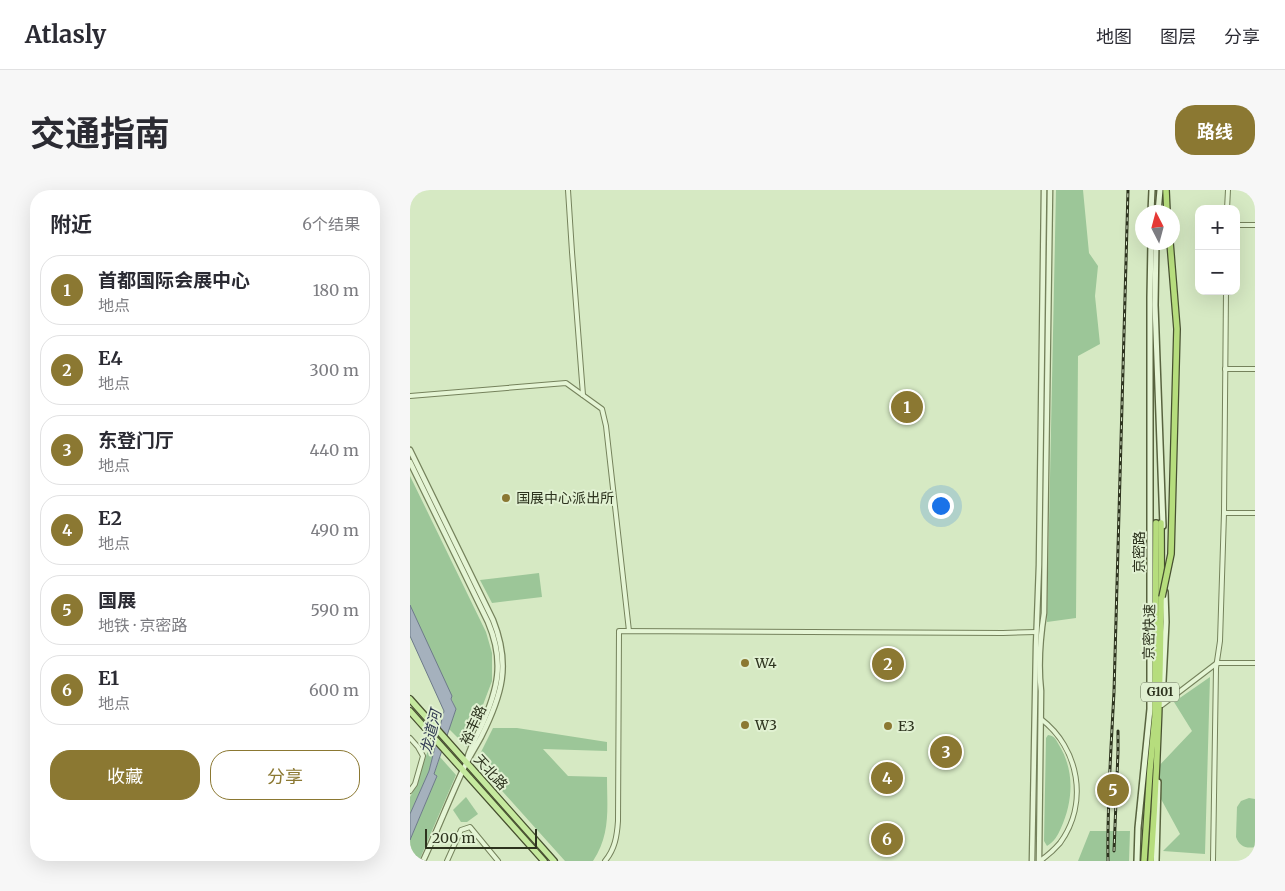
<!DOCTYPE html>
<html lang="zh">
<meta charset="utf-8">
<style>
:root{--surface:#fff;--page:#f7f7f7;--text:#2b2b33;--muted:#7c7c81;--line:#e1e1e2;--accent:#8b7832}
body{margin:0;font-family:Merriweather,"Noto Sans SC",serif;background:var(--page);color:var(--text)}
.controls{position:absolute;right:15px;top:15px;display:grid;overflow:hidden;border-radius:10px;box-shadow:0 5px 20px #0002}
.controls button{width:45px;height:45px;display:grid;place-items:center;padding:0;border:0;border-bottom:1px solid var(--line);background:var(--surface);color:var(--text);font:25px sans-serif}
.compass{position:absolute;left:725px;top:15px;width:45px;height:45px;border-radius:50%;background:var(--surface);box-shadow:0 5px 20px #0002;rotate:354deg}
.scale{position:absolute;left:15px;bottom:12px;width:112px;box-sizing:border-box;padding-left:5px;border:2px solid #2d331e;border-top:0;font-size:14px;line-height:18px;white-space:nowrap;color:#2d331e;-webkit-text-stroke:4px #e1f1d2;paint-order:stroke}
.you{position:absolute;left:530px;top:315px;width:18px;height:18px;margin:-12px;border:4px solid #fff;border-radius:50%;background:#1a73e8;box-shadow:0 0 0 8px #1a73e833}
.badge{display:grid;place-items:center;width:32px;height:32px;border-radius:50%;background:var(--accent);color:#fff;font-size:16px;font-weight:700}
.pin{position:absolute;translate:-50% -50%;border:2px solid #fff;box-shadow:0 1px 5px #0006}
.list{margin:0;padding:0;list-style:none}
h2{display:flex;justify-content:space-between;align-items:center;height:65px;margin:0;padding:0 20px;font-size:21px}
h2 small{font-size:16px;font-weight:400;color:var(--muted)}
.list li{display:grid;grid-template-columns:32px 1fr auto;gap:15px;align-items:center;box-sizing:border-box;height:70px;margin:0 10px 10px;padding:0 10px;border:1px solid var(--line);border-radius:20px}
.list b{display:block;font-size:19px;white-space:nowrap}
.list p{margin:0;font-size:16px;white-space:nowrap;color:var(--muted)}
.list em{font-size:16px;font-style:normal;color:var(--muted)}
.actions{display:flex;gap:10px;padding:15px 20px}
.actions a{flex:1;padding:11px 0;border:1px solid var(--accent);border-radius:20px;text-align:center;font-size:18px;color:var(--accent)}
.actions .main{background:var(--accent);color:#fff}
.map{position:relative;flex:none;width:845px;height:671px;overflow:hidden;border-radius:20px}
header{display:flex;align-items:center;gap:30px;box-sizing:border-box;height:70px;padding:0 25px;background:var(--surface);border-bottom:1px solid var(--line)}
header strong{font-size:24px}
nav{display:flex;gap:28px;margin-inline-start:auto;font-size:18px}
.intro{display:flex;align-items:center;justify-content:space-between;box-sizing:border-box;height:120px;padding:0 30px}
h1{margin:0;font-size:35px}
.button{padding:12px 22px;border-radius:20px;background:var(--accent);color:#fff;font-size:18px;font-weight:700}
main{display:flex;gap:30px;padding:0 30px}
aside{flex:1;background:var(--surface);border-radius:20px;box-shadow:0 5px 20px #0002}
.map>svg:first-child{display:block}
.green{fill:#9cc698}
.water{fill:#a5b1bd;stroke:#6d7a89}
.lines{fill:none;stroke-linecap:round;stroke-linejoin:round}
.minor-casing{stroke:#75825c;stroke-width:6}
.tertiary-casing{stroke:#75825c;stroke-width:7}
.secondary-casing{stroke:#58633f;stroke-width:8}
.primary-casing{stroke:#475030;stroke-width:8}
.trunk-casing{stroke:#475030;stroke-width:8}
.minor{stroke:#e5f5d5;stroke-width:4}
.tertiary{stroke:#e5f5d5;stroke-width:4.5}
.secondary{stroke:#e5f5d5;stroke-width:5}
.primary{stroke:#c5e99e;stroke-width:5.5}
.trunk{stroke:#b6dd7d;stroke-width:5.5}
.rail-casing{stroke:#2d331e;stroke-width:3}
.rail{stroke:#e1f1d2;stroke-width:1;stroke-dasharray:4;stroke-linecap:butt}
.trunk-bridge-casing{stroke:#475030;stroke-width:8;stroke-linecap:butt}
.trunk-bridge{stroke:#b6dd7d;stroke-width:5.5}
.poi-dot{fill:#8b7832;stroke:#e1f1d2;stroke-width:2}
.labels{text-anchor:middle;stroke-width:4;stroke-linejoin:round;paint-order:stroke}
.shield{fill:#e1f1d2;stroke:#636c54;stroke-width:1}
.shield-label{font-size:12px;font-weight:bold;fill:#2d331e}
.poi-label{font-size:14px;fill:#2d331e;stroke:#e1f1d2;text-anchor:start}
.street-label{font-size:14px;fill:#2d331e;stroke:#e1f1d2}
.water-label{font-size:15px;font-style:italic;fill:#2f3851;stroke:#e1f1d2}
</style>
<header>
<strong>Atlasly</strong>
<nav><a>地图</a><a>图层</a><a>分享</a></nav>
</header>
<div class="intro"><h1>交通指南</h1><a class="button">路线</a></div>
<main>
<aside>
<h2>附近<small>6个结果</small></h2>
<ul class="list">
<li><span class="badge">1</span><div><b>首都国际会展中心</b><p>地点</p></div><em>180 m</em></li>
<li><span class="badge">2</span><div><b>E4</b><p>地点</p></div><em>300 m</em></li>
<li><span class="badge">3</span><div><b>东登门厅</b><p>地点</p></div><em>440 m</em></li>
<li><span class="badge">4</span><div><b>E2</b><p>地点</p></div><em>490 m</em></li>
<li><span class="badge">5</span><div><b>国展</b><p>地铁 · 京密路</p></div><em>590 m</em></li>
<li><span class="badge">6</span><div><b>E1</b><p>地点</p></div><em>600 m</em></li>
</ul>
<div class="actions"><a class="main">收藏</a><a>分享</a></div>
</aside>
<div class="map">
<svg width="845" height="671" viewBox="0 0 845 671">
<rect width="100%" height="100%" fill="#d6e9c3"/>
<!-- green -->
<g class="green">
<polygon points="646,0 673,0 679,63 688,76 685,106 690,154 668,166 666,428 637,432"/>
<polygon points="0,286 76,442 82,463 82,491 57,557 39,539 46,519 0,415"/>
<polygon points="129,383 132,407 82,413 70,390"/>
<polygon points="800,487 795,664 753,661 770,644 745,598 745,580 782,541 764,512"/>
<path d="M83 538H107L197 552V561L133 559 158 586 197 587C197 618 201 644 183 671H155L66 572Z"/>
<path d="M638 545C645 546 646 550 649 555 665 581 663 611 651 638 648 645 644 652 637 656L634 651 636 548Z"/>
<polygon points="20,555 24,560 19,581 0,624 0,607 5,598 16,566"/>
<polygon points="30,567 46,585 9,671 0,671 0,650 27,586 24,584"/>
<polygon points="56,607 68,624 57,632 51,632 43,620"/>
<path d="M839 608 845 609V657C836 659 829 656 826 647L827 617 831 611Z"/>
<polygon points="680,641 720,641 719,671 668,671"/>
</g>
<!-- water -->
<polygon class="water" points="0,415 42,506 41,509 46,519 24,584 27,586 0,650 0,624 19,581 34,521 0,446"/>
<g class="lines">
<defs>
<g id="minor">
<polyline points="158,0 162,62 173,205"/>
<polyline points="817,19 818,0"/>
<polyline points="826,35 845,35"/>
<polyline points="815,179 845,179"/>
<polyline points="0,206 156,193 192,219 196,236 219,441"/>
<polyline points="814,323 845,323"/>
<polyline points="752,515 807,473 845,473"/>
<polyline points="0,548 8,557 13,566 5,594 0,601"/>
<polyline points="37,671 51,640 60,637 88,671"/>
<path d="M195 671C205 659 207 646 208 631L209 441 593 443 626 442"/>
<path d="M630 671C637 666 644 660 650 653 679 613 669 558 631 529"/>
<polyline points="803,671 806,478 810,451 814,323 816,101"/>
</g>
<g id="tertiary">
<path d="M0 260 83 430C101 475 92 505 71 547 65 558 58 569 53 580 39 610 27 641 13 671"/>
<path d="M0 272 78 432C95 472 88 499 71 537 66 547 60 558 57 569"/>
<polyline points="622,671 626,456 629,375 634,0"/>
<path d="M629 671 631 501C628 475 630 449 634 423L640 0"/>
</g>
<g id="secondary">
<polyline points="741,22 742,0"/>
<polyline points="748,22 750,0"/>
<polyline points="746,52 745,115 753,336"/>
<polyline points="752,511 756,432 755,402"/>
<polyline points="727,671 728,638 740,519 740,107 741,52"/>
<polyline points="746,671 748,592"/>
</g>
<g id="primary">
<polyline points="0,509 144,671"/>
<polyline points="0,521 134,671"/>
</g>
<g id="trunk">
<polyline points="756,0 757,22"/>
<polyline points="734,671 740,580 745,527 746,333"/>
<path d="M741 671C749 558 752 446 751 333"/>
</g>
</defs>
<!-- minor casing -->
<use href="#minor" class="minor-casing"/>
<!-- tertiary casing -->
<use href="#tertiary" class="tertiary-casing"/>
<!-- secondary casing -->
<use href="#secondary" class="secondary-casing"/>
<!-- primary casing -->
<use href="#primary" class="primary-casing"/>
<!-- trunk casing -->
<use href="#trunk" class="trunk-casing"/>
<!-- minor -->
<use href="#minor" class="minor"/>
<!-- tertiary -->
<use href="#tertiary" class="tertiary"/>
<!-- secondary -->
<use href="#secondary" class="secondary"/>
<!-- primary -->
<use href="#primary" class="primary"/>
<!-- trunk -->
<use href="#trunk" class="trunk"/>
<defs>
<g id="rail">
<polyline points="704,661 708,562 708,541"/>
<path d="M698 671C697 615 701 559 704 502L718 0"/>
</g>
</defs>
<!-- rail casing -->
<use href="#rail" class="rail-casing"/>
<!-- rail -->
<use href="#rail" class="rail"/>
<defs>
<polyline id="trunk-bridge" points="752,407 761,364 767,139 760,52"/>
</defs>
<!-- trunk-bridge casing -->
<use href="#trunk-bridge" class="trunk-bridge-casing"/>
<!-- trunk-bridge -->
<use href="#trunk-bridge" class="trunk-bridge"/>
</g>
<!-- markers -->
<g class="poi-dot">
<circle cx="96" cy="308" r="5"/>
<circle cx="335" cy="473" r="5"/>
<circle cx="335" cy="535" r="5"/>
<circle cx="478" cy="536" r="5"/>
</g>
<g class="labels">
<!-- shield labels -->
<rect class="shield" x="731" y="492.5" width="38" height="19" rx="4"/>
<g class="shield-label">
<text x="750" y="506">G101</text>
</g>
<!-- poi labels -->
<g class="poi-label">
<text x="106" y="313">国展中心派出所</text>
<text x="345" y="478">W4</text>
<text x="345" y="540">W3</text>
<text x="488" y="541">E3</text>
</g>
<!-- street labels -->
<g class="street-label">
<text transform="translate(729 362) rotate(-90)" y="5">京密路</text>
<text transform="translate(739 442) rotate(-89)" y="5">京密快速</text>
<text transform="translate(63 535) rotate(-65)" y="5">裕丰路</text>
<text transform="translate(81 582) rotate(48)" y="5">天北路</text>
</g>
<!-- water labels -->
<g class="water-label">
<text transform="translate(21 542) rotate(-76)" y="5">龙道河</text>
</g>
</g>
</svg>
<div class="controls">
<button>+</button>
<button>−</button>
</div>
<svg class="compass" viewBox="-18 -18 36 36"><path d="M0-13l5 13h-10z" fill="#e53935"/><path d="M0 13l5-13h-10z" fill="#7c7c81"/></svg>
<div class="scale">200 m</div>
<div class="you"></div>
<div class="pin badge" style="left:497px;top:217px">1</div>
<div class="pin badge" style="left:478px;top:474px">2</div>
<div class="pin badge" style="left:536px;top:562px">3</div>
<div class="pin badge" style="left:477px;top:588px">4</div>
<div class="pin badge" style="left:703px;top:600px">5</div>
<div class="pin badge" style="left:477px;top:649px">6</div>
</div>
</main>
